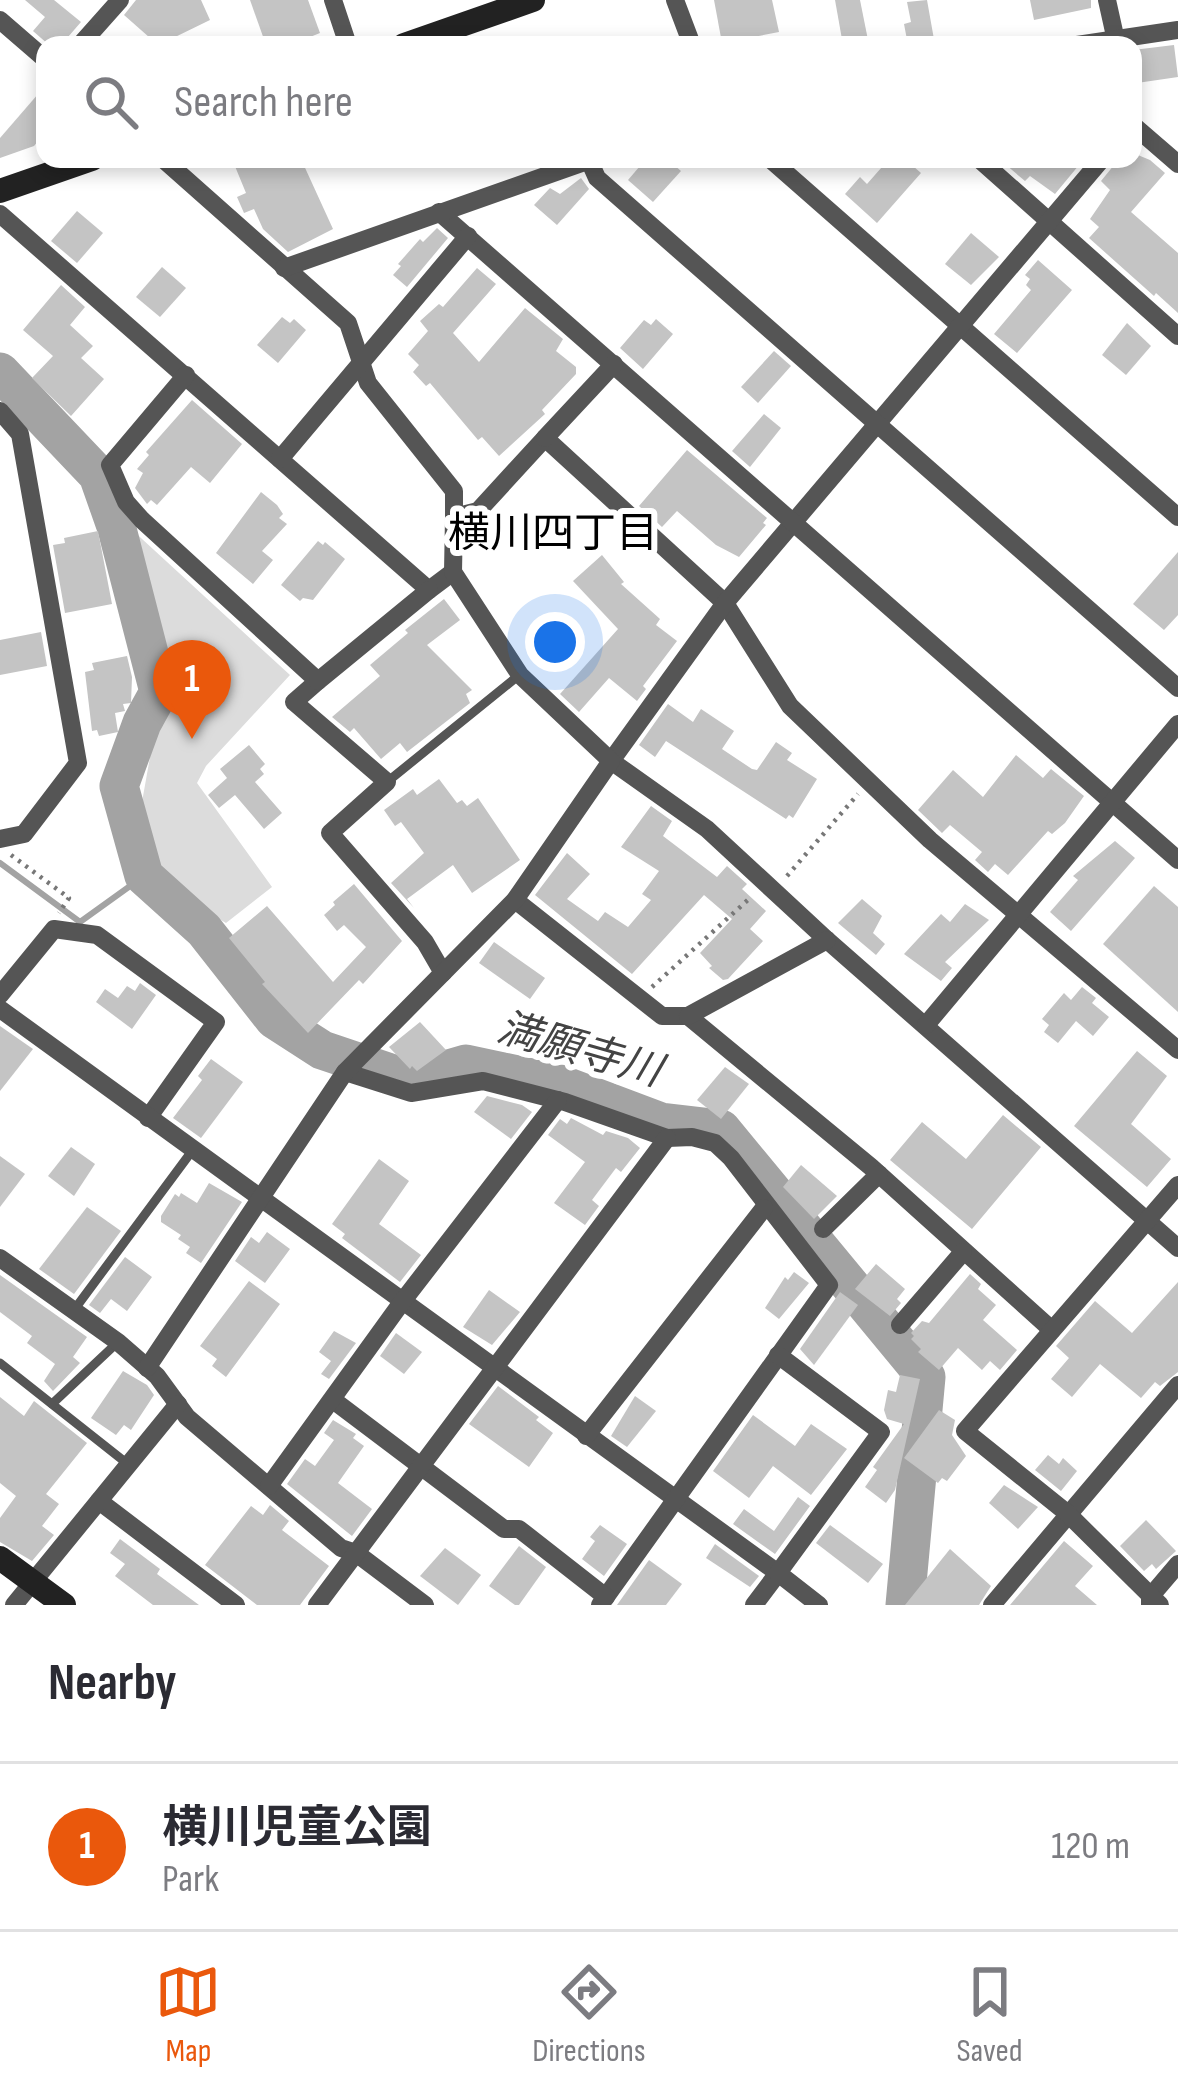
<!DOCTYPE html>
<meta charset="utf-8">
<style>
:root{--surface:#fff;--page:#f2f2f3;--text:#2b2b33;--muted:#7c7c81;--line:#e1e1e2;--accent:#ea580c}
body{margin:0;font-family:"Sofia Sans Condensed","Noto Sans JP",sans-serif;background:var(--page);color:var(--text)}
.you{position:absolute;left:555px;top:642px;width:42px;height:42px;margin:-30px;border:9px solid #fff;border-radius:50%;background:#1a73e8;box-shadow:0 0 0 18px #1a73e833}
.badge{display:grid;place-items:center;width:78px;height:78px;border-radius:50%;background:var(--accent);color:#fff;font-size:39px;font-weight:700}
.pin{position:absolute;translate:-50% -99px;filter:drop-shadow(0 3px 6px #0008)}
.pin::after{content:'';position:absolute;top:63px;width:42px;height:36px;background:inherit;clip-path:polygon(0 0,100% 0,50% 100%)}
.list{margin:0;padding:0;list-style:none}
h2{display:flex;justify-content:space-between;align-items:center;height:156px;margin:0;padding:0 48px;font-size:51px}
h2 small{font-size:39px;font-weight:400;color:var(--muted)}
.list li{display:grid;grid-template-columns:78px 1fr auto;gap:36px;align-items:center;box-sizing:border-box;height:168px;padding:0 48px;border-top:3px solid var(--line)}
.list b{display:block;font-size:45px;white-space:nowrap}
.list p{margin:0;font-size:39px;white-space:nowrap;color:var(--muted)}
.list em{font-size:39px;font-style:normal;color:var(--muted)}
.icon{flex:none;width:66px;height:66px;fill:none;stroke:currentColor;stroke-width:2;stroke-linecap:round;stroke-linejoin:round}
.map{position:relative;flex:none;width:1178px;height:1605px;overflow:hidden}
.search{position:absolute;background:var(--surface);box-shadow:0 6px 18px #0003;left:36px;right:36px;top:36px;height:132px;display:flex;align-items:center;gap:30px;box-sizing:border-box;padding:0 42px;border-radius:24px;color:var(--muted);font-size:45px}
.sheet{height:324px;background:var(--surface)}
nav{display:flex;justify-content:space-around;align-items:center;box-sizing:border-box;height:168px;border-top:3px solid var(--line);background:var(--surface);font-size:33px;color:var(--muted)}
nav a{display:grid;justify-items:center;gap:6px}
nav .on{color:var(--accent)}
.map>svg:first-child{display:block}
.green{fill:#dcdcdc}
.lines{fill:none;stroke-linecap:round;stroke-linejoin:round}
.stream{stroke:#a3a3a3;stroke-width:6}
.river{stroke:#a3a3a3;stroke-width:39}
.building{fill:#c4c4c4}
.path{stroke:#777;stroke-width:4.5;stroke-dasharray:3 6;stroke-linecap:butt}
.lane{stroke:#555;stroke-width:9}
.street{stroke:#555;stroke-width:18}
.secondary{stroke:#222;stroke-width:24}
.labels{text-anchor:middle;stroke-width:12;stroke-linejoin:round;paint-order:stroke}
.neighbourhood-label{font-size:42px;fill:#000;stroke:#fff}
.water-label{font-size:42px;font-style:italic;fill:#444;stroke:#fff}
</style>
<div class="map">
<svg width="1178" height="1605" viewBox="0 0 1178 1605">
<rect width="100%" height="100%" fill="#fff"/>
<!-- green -->
<polygon class="green" points="129,527 290,675 206,766 197,783 272,887 226,923 166,887 143,848 142,802 158,712 169,693"/>
<g class="lines">
<!-- stream -->
<polyline class="stream" points="0,863 80,922 144,876"/>
<!-- river -->
<polyline class="river" points="0,372 98,475 117,529 159,692 142,723 119,786 144,876 204,930 274,1019 322,1050 411,1080 466,1064 560,1084 661,1122 721,1129 926,1377 905,1605"/>
</g>
<!-- building -->
<g class="building">
<polygon points="25,0 54,0 81,22 61,45 49,45 33,31 45,17"/>
<polygon points="136,0 201,0 210,20 169,40 165,37 158,45 124,15"/>
<polygon points="250,0 308,0 320,33 290,45 266,45"/>
<polygon points="714,0 772,0 779,32 722,43"/>
<polygon points="835,0 860,0 869,45 843,45"/>
<polygon points="927,0 935,45 908,45 904,24 911,22 907,2"/>
<polygon points="1030,0 1091,0 1091,8 1034,20"/>
<polygon points="1174,45 1178,77 1137,83 1133,50"/>
<polygon points="45,86 45,133 34,146 0,158 0,138"/>
<polygon points="1133,153 1150,160 1165,173 1131,212 1178,253 1178,313 1156,293 1154,296 1089,238 1099,227 1090,219 1110,190 1101,181 1119,159 1133,159"/>
<polygon points="232,159 301,159 333,229 288,252 263,229 254,209 244,213 237,197 246,193"/>
<polygon points="646,159 667,159 681,171 653,202 628,180"/>
<polygon points="889,159 905,159 921,173 877,223 845,194 860,177 867,184"/>
<polygon points="999,159 1084,159 1055,194 1030,176 1025,181"/>
<polygon points="581,178 589,189 557,225 534,205 550,188 560,194"/>
<polygon points="77,211 103,233 77,263 51,241"/>
<polygon points="437,228 448,238 407,287 393,275 401,266 398,264 420,239 423,242"/>
<polygon points="971,233 999,257 971,285 945,264"/>
<polygon points="1038,260 1072,290 1017,353 994,334 1031,290 1026,285 1030,279 1025,275"/>
<polygon points="162,267 186,288 160,317 136,297"/>
<polygon points="477,268 496,284 453,333 479,362 525,308 563,339 556,351 576,367 576,374 542,410 545,414 499,456 482,437 478,440 430,383 426,386 413,372 419,365 408,354 428,331 420,321 439,304 443,307"/>
<polygon points="61,285 85,307 70,325 93,346 81,358 104,379 71,416 32,378 53,356 23,330"/>
<polygon points="282,317 290,323 294,319 306,330 278,363 257,345"/>
<polygon points="656,319 673,334 643,369 620,348 644,320 651,325"/>
<polygon points="1127,323 1151,346 1126,375 1102,355"/>
<polygon points="774,351 791,366 758,403 741,387"/>
<polygon points="192,400 242,444 210,483 191,467 157,505 151,500 147,504 135,488 143,473 137,469 149,455 146,452"/>
<polygon points="764,414 781,428 750,467 732,451"/>
<polygon points="687,450 767,518 763,523 766,525 739,557 716,545 677,511 662,527 639,506"/>
<polygon points="261,492 277,505 283,514 279,518 287,524 262,551 273,560 253,584 216,553"/>
<polygon points="98,531 112,604 65,613 53,545 65,543 64,538"/>
<polygon points="318,541 323,545 325,542 345,559 313,600 303,598 300,601 281,585"/>
<polygon points="1178,552 1178,615 1164,630 1133,604"/>
<polygon points="602,555 624,582 621,584 660,619 656,625 677,641 643,686 646,689 637,701 609,678 579,712 560,694 618,629 573,581"/>
<polygon points="444,599 460,620 427,645 472,690 466,694 470,703 407,752 400,743 381,759 354,728 350,732 332,717 380,676 370,665 408,633 405,630"/>
<polygon points="41,632 47,666 0,675 0,640"/>
<polygon points="127,656 132,677 131,703 123,704 125,711 115,713 118,732 99,736 97,730 92,731 85,672 94,670 92,663"/>
<polygon points="668,704 693,722 701,709 734,731 722,749 752,769 757,770 776,742 792,753 787,760 817,779 793,818 789,815 786,819 666,741 655,757 639,745"/>
<polygon points="249,745 265,764 260,769 264,774 255,782 282,813 264,829 235,795 219,808 208,795 227,778 220,769"/>
<polygon points="1016,755 1043,778 1051,769 1084,796 1065,823 1052,834 1048,831 1008,875 995,864 988,872 975,860 982,852 950,825 942,833 918,810 953,770 983,797"/>
<polygon points="439,779 457,803 462,800 467,806 478,798 520,860 472,893 453,865 407,899 414,908 391,883 424,853 401,822 395,826 384,810 413,789 417,795"/>
<polygon points="651,806 672,821 663,836 717,877 727,866 747,884 742,889 766,911 750,929 763,941 728,979 723,980 709,968 712,966 700,953 732,919 704,895 632,974 535,895 567,853 590,874 567,899 598,921 605,912 628,927 651,900 642,894 659,871 621,847"/>
<polygon points="1115,841 1135,858 1071,931 1050,912 1078,880 1073,876"/>
<polygon points="354,884 402,941 363,984 359,980 308,1033 262,984 265,982 229,938 267,906 333,982 366,947 344,925 337,931 324,915 335,905 333,902"/>
<polygon points="1154,886 1178,907 1178,1012 1103,944"/>
<polygon points="862,899 882,916 873,933 885,944 876,955 838,923"/>
<polygon points="965,904 989,920 945,962 952,968 941,981 904,954 941,914 950,922"/>
<polygon points="494,942 545,978 530,999 479,963"/>
<polygon points="140,983 156,995 132,1029 96,1002 105,989 118,998 127,986 135,991"/>
<polygon points="1082,987 1096,998 1092,1003 1109,1017 1093,1036 1076,1021 1058,1043 1044,1032 1049,1025 1042,1019 1064,993 1071,1000"/>
<polygon points="420,1022 446,1050 417,1071 412,1066 410,1069 389,1047"/>
<polygon points="0,1026 33,1049 0,1091"/>
<polygon points="1137,1051 1167,1076 1131,1124 1171,1159 1147,1187 1074,1126"/>
<polygon points="211,1059 243,1082 201,1138 173,1118 202,1080 198,1076"/>
<polygon points="725,1067 749,1084 721,1119 697,1100"/>
<polygon points="487,1096 522,1105 532,1112 511,1139 474,1112"/>
<polygon points="1003,1115 1041,1147 972,1229 890,1160 922,1122 966,1159"/>
<polygon points="571,1118 603,1135 606,1131 628,1138 640,1148 621,1172 616,1168 592,1200 599,1206 585,1225 554,1203 585,1162 548,1135 560,1119 567,1124"/>
<polygon points="71,1147 95,1164 74,1196 48,1176"/>
<polygon points="0,1156 25,1174 0,1207"/>
<polygon points="379,1159 409,1181 379,1224 421,1255 400,1282 342,1238 345,1234 332,1224"/>
<polygon points="801,1165 837,1196 814,1219 783,1187"/>
<polygon points="209,1183 242,1202 201,1263 186,1253 190,1247 178,1239 181,1235 161,1222 161,1216 175,1194 179,1197 181,1193 197,1203"/>
<polygon points="87,1207 121,1231 74,1294 39,1269"/>
<polygon points="267,1232 290,1249 265,1283 235,1261 251,1237 259,1243"/>
<polygon points="125,1257 152,1277 127,1311 111,1299 100,1313 89,1305"/>
<polygon points="876,1264 905,1289 897,1299 901,1303 890,1316 855,1289"/>
<polygon points="794,1272 809,1283 779,1319 765,1308 785,1277 788,1280"/>
<polygon points="970,1274 981,1284 978,1289 996,1305 983,1320 1017,1350 1000,1370 990,1361 982,1370 958,1348 939,1370 918,1352 921,1349 911,1339 914,1336 911,1333 922,1321 929,1323"/>
<polygon points="0,1275 87,1337 73,1357 80,1363 53,1391 44,1381 55,1364 27,1343 32,1336 0,1312"/>
<polygon points="249,1281 280,1304 226,1377 212,1366 217,1359 200,1346"/>
<polygon points="1178,1282 1178,1372 1160,1386 1155,1382 1141,1398 1100,1364 1072,1397 1051,1379 1069,1358 1056,1346 1095,1301 1132,1333"/>
<polygon points="489,1290 520,1312 492,1345 463,1327"/>
<polygon points="840,1292 858,1305 814,1365 800,1349"/>
<polygon points="334,1331 356,1343 329,1379 321,1374 331,1361 319,1352"/>
<polygon points="396,1333 422,1352 404,1374 380,1356"/>
<polygon points="123,1371 147,1385 154,1395 131,1430 124,1425 116,1435 91,1418"/>
<polygon points="900,1375 920,1379 895,1490 886,1503 865,1487 877,1470 873,1467 904,1424 887,1419 884,1410 888,1390 896,1392"/>
<polygon points="498,1386 539,1417 536,1420 553,1433 529,1467 469,1424"/>
<polygon points="635,1396 656,1411 627,1447 611,1436"/>
<polygon points="0,1397 24,1416 34,1401 87,1443 46,1494 59,1504 42,1526 54,1535 32,1561 0,1542 0,1518 16,1496 0,1483"/>
<polygon points="939,1410 955,1420 952,1435 966,1456 947,1481 942,1478 938,1483 904,1458"/>
<polygon points="753,1415 795,1446 811,1424 847,1449 811,1495 773,1466 749,1498 713,1471"/>
<polygon points="333,1420 356,1434 353,1438 364,1446 338,1483 372,1509 352,1536 287,1484 305,1459 315,1466 334,1440 324,1433"/>
<polygon points="1048,1455 1059,1464 1063,1458 1077,1471 1061,1491 1035,1470"/>
<polygon points="1004,1485 1038,1507 1018,1529 989,1503"/>
<polygon points="798,1497 810,1506 775,1554 733,1524 744,1509 774,1531"/>
<polygon points="270,1505 289,1521 282,1530 329,1566 300,1605 257,1605 205,1565 251,1506 263,1515"/>
<polygon points="1146,1520 1176,1551 1156,1569 1152,1564 1144,1571 1120,1546"/>
<polygon points="600,1525 627,1544 604,1576 582,1559 595,1541 590,1537"/>
<polygon points="830,1525 883,1564 868,1583 816,1543"/>
<polygon points="120,1539 160,1569 157,1574 199,1605 153,1605 115,1576 125,1564 110,1553"/>
<polygon points="1064,1541 1093,1566 1075,1586 1097,1605 1010,1605"/>
<polygon points="715,1544 759,1576 750,1587 706,1558"/>
<polygon points="519,1546 546,1567 519,1605 515,1605 489,1586"/>
<polygon points="445,1548 481,1575 458,1605 420,1576"/>
<polygon points="950,1549 991,1586 979,1605 905,1605"/>
<polygon points="649,1560 682,1584 666,1605 617,1605"/>
</g>
<g class="lines">
<!-- path -->
<g class="path">
<polyline points="11,855 69,898 59,913"/>
<polyline points="787,876 858,794"/>
<polyline points="652,987 750,898"/>
</g>
<!-- lane -->
<g class="lane">
<polyline points="387,782 518,676"/>
<polyline points="74,1310 192,1151"/>
<polyline points="0,1363 129,1465"/>
<polyline points="52,1404 118,1342"/>
</g>
<!-- street -->
<g class="street">
<polyline points="333,0 348,45"/>
<polyline points="675,0 692,45"/>
<polyline points="1107,0 1117,45"/>
<polyline points="0,20 45,59"/>
<polyline points="80,45 120,0"/>
<polyline points="1077,45 1178,30"/>
<polyline points="1133,125 1178,164"/>
<polyline points="163,159 348,323 368,383 454,491 454,517 478,511 545,438 725,603 790,706 930,840 1178,1050"/>
<polyline points="770,159 1178,517"/>
<polyline points="979,159 1178,336"/>
<polyline points="1102,159 725,603 611,761 707,829 827,940 1178,1248"/>
<polyline points="589,160 597,178 1178,688"/>
<polyline points="439,212 1178,860"/>
<polyline points="0,214 429,590 453,572"/>
<polyline points="284,268 593,159"/>
<polyline points="186,375 110,465 126,502 142,520 318,681 294,702 387,782 330,833 425,942 443,973"/>
<polyline points="0,411 20,434 78,763 24,834 0,839"/>
<polyline points="545,438 614,364"/>
<polyline points="280,459 468,236"/>
<polyline points="318,681 429,590"/>
<polyline points="515,900 662,1016 688,1016 871,1167 1052,1330"/>
<polyline points="0,995 54,929 97,935 216,1022 148,1118"/>
<polyline points="0,1009 778,1573 754,1605"/>
<polyline points="688,1016 827,940"/>
<polyline points="926,1025 1178,724"/>
<polyline points="345,1072 411,1093 483,1081 565,1102 667,1138 692,1137 715,1143 731,1158 829,1285 600,1605"/>
<polyline points="823,1229 879,1174"/>
<polyline points="0,1258 118,1342 157,1376 187,1417 341,1548 356,1553 425,1605"/>
<polyline points="900,1325 963,1252"/>
<polyline points="778,1355 881,1432 778,1573 819,1605"/>
<polyline points="147,1368 345,1072 515,900 611,761 520,675 453,572 454,517"/>
<polyline points="333,1400 504,1529 519,1529 606,1597"/>
<polyline points="586,1436 764,1208"/>
<polyline points="269,1486 402,1302 558,1100"/>
<polyline points="99,1501 236,1605"/>
<polyline points="14,1605 178,1404"/>
<polyline points="317,1605 667,1138"/>
<polyline points="992,1605 1178,1385"/>
<polyline points="1150,1605 1150,1597 1178,1564"/>
<polyline points="1160,1605 1067,1513 965,1431 1178,1185"/>
</g>
<!-- secondary -->
<g class="secondary">
<polyline points="404,45 533,0"/>
<polyline points="0,191 92,159"/>
<polyline points="0,1558 64,1605"/>
</g>
</g>
<g class="labels">
<!-- neighbourhood labels -->
<g class="neighbourhood-label">
<text x="553" y="547">横川四丁目</text>
</g>
<!-- water labels -->
<g class="water-label">
<text transform="translate(580 1048) rotate(16)" y="15">満願寺川</text>
</g>
</g>
</svg>
<div class="you"></div>
<div class="pin badge" style="left:192px;top:739px">1</div>
<div class="search"><svg class="icon" aria-label="search" viewBox="0 0 24 24"><circle cx="10" cy="10" r="6"/><path d="M15 15l6 6"/></svg>Search here</div>
</div>
<section class="sheet">
<h2>Nearby<small></small></h2>
<ul class="list">
<li><span class="badge">1</span><div><b>横川児童公園</b><p>Park</p></div><em>120 m</em></li>
</ul>
</section>
<nav>
<a class="on"><svg class="icon" aria-label="map" viewBox="0 0 24 24"><path d="M3 6l6-2 6 2 6-2v14l-6 2-6-2-6 2zM9 4v14M15 6v14"/></svg>Map</a>
<a><svg class="icon" aria-label="directions" viewBox="0 0 24 24"><path d="M12 3l9 9-9 9-9-9zM9 14v-3h6M13 9l2 2-2 2"/></svg>Directions</a>
<a><svg class="icon" aria-label="saved" viewBox="0 0 24 24"><path d="M7 4h10v16l-5-4-5 4z"/></svg>Saved</a>
</nav>
